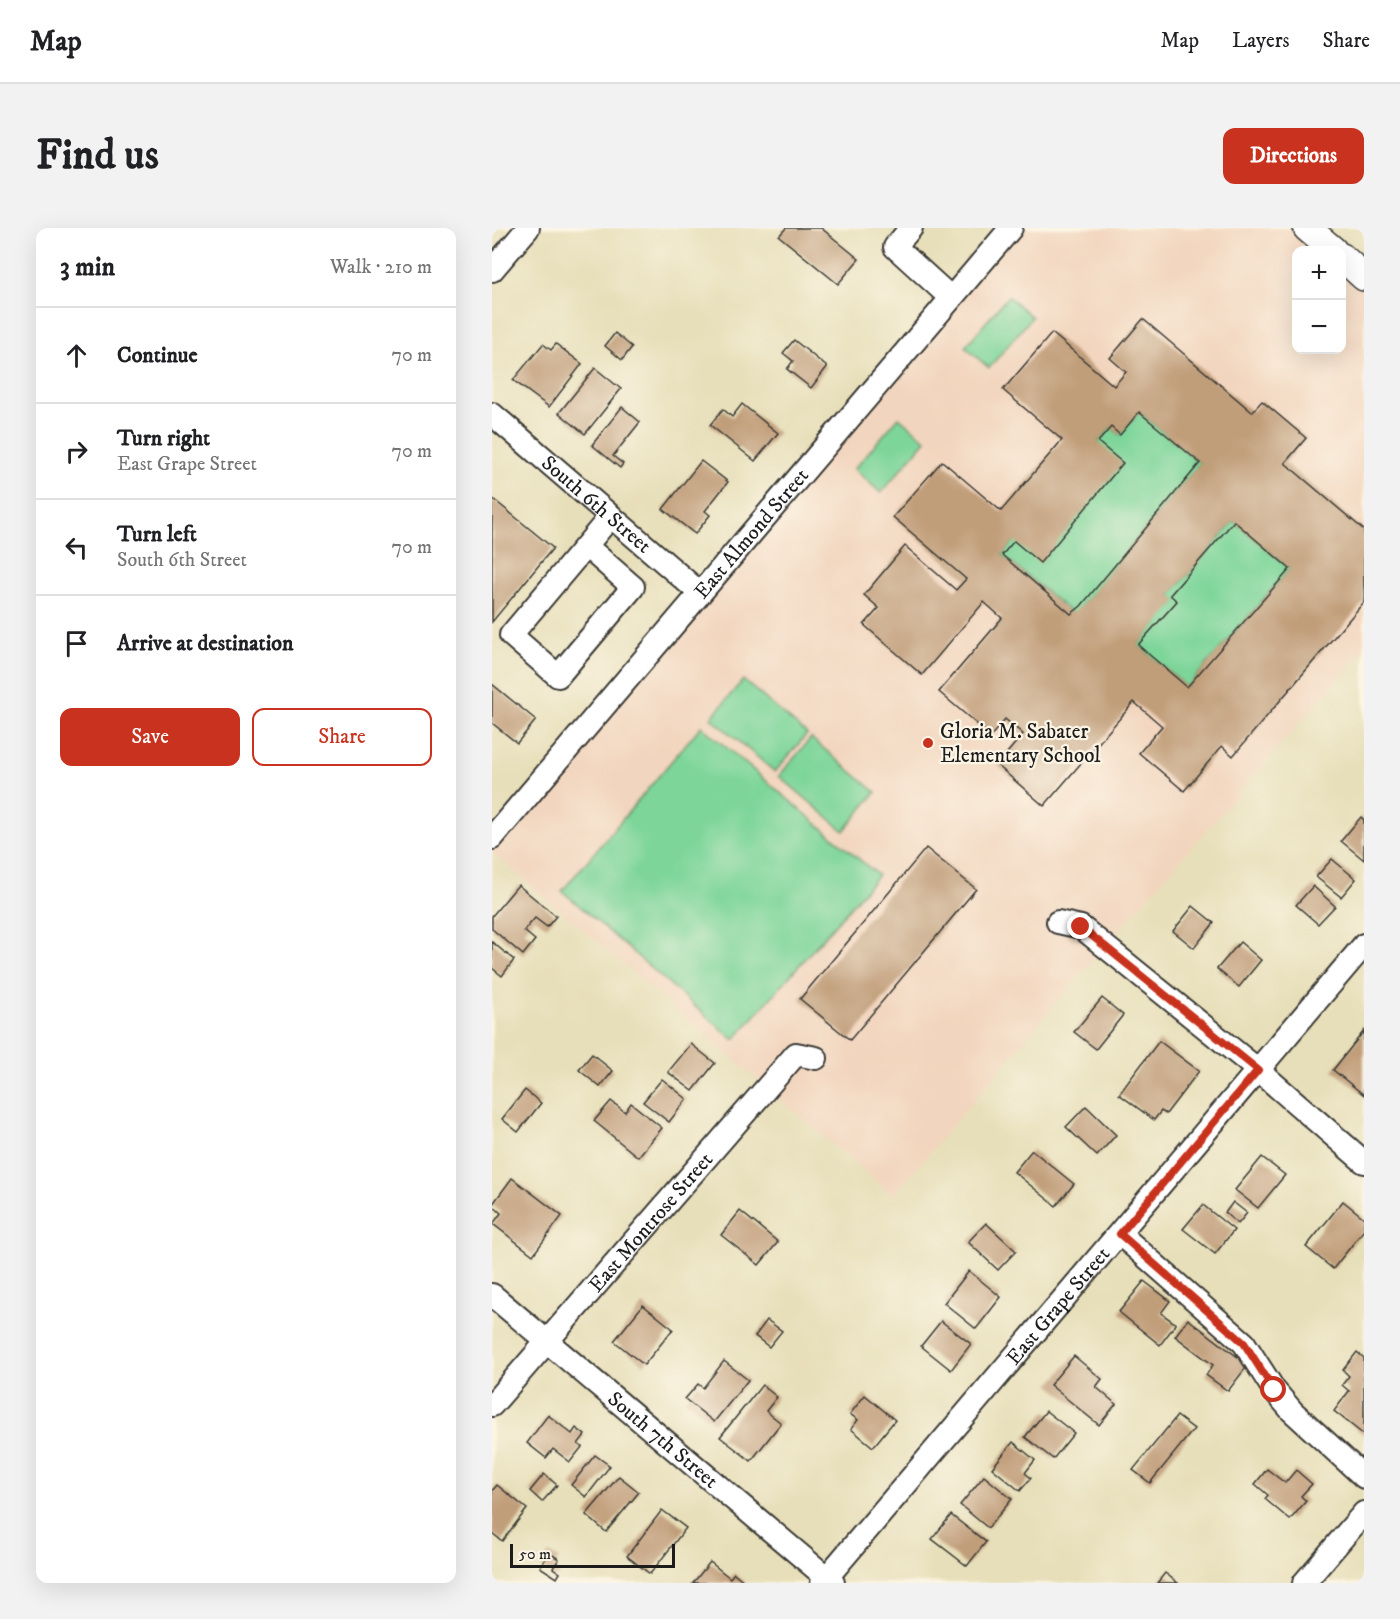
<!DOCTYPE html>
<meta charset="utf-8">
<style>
:root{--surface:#fff;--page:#f2f2f2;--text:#202124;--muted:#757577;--line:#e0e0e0;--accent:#c8321e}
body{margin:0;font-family:"IM FELL DW Pica",serif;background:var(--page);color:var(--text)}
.controls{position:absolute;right:18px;top:18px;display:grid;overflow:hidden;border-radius:12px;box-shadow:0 6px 24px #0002}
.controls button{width:54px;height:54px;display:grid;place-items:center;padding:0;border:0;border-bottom:2px solid var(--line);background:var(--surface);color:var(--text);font:30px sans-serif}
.scale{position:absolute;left:18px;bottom:15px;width:165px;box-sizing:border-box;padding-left:6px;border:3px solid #1c1c1c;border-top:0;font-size:16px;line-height:21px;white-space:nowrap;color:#1c1c1c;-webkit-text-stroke:4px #fcf5e5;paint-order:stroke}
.stop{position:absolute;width:18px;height:18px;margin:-14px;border:4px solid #c8321e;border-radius:50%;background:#fff}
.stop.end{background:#c8321e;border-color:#fff;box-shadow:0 2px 6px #0008}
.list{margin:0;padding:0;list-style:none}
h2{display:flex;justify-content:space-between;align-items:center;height:78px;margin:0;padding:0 24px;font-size:26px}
h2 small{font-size:20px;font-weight:400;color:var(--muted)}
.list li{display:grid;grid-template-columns:39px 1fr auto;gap:18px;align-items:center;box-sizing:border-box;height:96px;padding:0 24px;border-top:2px solid var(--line)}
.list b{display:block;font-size:22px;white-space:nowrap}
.list p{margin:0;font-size:20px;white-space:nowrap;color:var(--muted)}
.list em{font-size:20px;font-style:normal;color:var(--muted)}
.actions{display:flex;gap:12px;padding:18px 24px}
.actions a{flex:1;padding:14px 0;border:2px solid var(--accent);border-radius:12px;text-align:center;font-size:21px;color:var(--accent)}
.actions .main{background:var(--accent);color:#fff}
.icon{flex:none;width:33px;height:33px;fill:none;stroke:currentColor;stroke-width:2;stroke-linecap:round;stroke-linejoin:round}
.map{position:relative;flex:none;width:872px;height:1355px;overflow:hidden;border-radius:12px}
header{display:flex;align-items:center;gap:36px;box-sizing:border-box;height:84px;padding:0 30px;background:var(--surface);border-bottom:2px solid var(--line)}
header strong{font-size:28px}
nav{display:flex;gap:33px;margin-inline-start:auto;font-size:21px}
.intro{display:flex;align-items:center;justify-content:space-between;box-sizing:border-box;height:144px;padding:0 36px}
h1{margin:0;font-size:42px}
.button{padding:15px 27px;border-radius:12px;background:var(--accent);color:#fff;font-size:21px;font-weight:700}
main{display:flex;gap:36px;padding:0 36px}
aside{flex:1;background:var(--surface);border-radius:12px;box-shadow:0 6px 24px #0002}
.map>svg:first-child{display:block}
.built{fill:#f2d5be}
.green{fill:#7dd59a;stroke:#4c785b;stroke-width:1.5}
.building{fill:#c19e7a;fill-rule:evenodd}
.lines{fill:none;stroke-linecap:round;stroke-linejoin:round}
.minor-casing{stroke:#3a3934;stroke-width:26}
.major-casing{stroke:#3a3934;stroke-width:30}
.minor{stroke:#fff;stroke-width:22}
.major{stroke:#fff;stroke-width:27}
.route{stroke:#c8321e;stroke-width:8}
.poi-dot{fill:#c8321e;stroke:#fcf5e5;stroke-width:2}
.labels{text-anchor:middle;stroke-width:4.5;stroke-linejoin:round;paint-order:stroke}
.street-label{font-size:21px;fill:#1c1c1c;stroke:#fcf5e5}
.poi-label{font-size:21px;fill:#1c1c1c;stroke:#fcf5e5;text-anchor:start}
</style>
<header>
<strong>Map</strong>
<nav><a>Map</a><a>Layers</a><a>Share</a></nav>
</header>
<div class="intro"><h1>Find us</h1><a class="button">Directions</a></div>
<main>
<aside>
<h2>3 min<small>Walk · 210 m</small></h2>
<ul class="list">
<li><svg class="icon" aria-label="ahead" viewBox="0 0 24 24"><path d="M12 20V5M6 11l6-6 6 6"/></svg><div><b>Continue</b></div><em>70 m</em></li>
<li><svg class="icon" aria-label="right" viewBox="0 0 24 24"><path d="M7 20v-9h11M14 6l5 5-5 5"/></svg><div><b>Turn right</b><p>East Grape Street</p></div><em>70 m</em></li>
<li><svg class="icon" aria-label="left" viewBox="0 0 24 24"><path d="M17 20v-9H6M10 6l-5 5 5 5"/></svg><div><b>Turn left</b><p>South 6th Street</p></div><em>70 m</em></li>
<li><svg class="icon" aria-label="arrive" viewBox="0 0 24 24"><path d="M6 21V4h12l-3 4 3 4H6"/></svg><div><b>Arrive at destination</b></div></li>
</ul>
<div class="actions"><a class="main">Save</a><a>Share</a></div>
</aside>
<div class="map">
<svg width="872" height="1355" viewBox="0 0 872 1355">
<rect width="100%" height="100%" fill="#fcf5e5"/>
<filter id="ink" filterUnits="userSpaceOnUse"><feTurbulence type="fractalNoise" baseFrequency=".0167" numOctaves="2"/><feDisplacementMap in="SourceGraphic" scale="12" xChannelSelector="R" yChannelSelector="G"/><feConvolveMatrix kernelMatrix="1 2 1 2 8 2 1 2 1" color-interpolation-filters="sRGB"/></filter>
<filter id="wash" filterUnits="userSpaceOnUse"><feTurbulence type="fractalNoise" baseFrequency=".008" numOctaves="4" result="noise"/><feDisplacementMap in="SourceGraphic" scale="24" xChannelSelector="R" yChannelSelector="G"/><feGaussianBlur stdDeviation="1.35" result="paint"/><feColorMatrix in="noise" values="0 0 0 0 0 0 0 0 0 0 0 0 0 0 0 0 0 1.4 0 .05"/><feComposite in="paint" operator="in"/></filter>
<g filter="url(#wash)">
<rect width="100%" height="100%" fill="#e7dfb9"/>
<!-- built -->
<polygon class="built" points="519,0 815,0 841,22 804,22 804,122 850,122 850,29 872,49 872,421 565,773 401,968 0,624 0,610"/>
<!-- green -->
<g class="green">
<polygon points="516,68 540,89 497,140 473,119"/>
<polygon points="647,184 708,235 582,387 510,327 619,199 628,207"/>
<polygon points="407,189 434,212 389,265 362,241"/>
<polygon points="742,293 798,341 695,459 646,417 684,373 678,367"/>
<polygon points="251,452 315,506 283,544 219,490"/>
<polygon points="209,498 386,647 242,812 70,663"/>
<polygon points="319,510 384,564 352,603 287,548"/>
</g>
<g id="blocks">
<!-- building -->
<g class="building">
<polygon points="294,0 329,0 367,31 346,56 287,8"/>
<path d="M651 91 760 184 770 173 814 210 793 235 872 302V374L741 528 730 518 692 563 647 525 670 498 642 474 552 578 505 537 531 506 513 491 499 508 447 464 510 390 492 374 430 447 372 397 387 380 372 367 413 318 464 362 474 351 401 289 450 233 509 283 570 212 511 162 560 105 622 158 634 144 618 130ZM647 184 708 235 589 378 579 386 510 327 522 313 548 335 631 235 606 214 619 199 628 207ZM742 293 798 341 695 459 646 417 685 373 678 367Z"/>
<polygon points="123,105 140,119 130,132 113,118"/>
<polygon points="302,112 335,139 319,160 295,141 301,133 291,125"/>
<polygon points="51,116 59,122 64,116 90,136 57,179 21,152"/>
<polygon points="103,140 129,161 93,206 67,185"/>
<polygon points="250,176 286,205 263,233 218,197 231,181 240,189"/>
<polygon points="130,179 148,194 121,228 131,236 128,240 100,217"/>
<polygon points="209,233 236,254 213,283 218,287 203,306 171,281"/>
<polygon points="0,270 61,320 0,394"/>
<polygon points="0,456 44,492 25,515 0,495"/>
<polygon points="869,589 872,592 872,632 849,613"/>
<polygon points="434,620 484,661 358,812 308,771"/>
<polygon points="840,631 864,651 849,669 824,649"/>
<polygon points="26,657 64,688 55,699 43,690 32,703 43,712 31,727 0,701 0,688"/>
<polygon points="821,658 843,678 826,696 804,677"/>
<polygon points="701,678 722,695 702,720 681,703"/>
<polygon points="0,714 22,732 10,748 0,740"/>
<polygon points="748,714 769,732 747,759 725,741"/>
<polygon points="610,770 631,787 604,821 582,804"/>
<polygon points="872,803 872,867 841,842"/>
<polygon points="667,813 707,843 674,886 669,883 662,892 627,866"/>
<polygon points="199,816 223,835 201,863 176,844"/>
<polygon points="100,826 121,843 108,859 87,842"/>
<polygon points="170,851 195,871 177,894 151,874"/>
<polygon points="33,862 49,875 26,904 10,891"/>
<polygon points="119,873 133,884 139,875 170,900 146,929 102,893"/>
<polygon points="594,878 624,907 605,928 574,899"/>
<polygon points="540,922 582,956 564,978 522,944"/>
<polygon points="770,929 793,947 766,980 743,962"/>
<polygon points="20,950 70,988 41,1027 1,996 9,985 0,977"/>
<polygon points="851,973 872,990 872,1002 841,1041 814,1019"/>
<polygon points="741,974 755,985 746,996 733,985"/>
<polygon points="711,977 742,1002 723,1026 691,1001"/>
<polygon points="248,983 286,1014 267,1037 229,1007"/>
<polygon points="494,995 524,1023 506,1042 476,1014"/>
<polygon points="477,1043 509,1069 484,1101 452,1075"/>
<polygon points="652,1053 678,1073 669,1085 684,1096 668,1117 627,1084"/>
<polygon points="151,1077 181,1101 152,1137 122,1113"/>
<polygon points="696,1091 756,1137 736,1163 714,1147 721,1137 683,1108"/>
<polygon points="275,1092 290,1103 277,1119 263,1108"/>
<polygon points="449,1093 479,1116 459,1142 429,1118"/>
<polygon points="865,1124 872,1130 872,1207 842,1183 857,1163 850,1157 857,1148 851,1142"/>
<polygon points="582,1128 610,1151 604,1159 624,1176 607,1197 558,1157"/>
<polygon points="232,1133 256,1152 222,1194 193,1171 206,1156 211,1160"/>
<polygon points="270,1157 285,1169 274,1183 289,1195 259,1233 228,1209"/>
<polygon points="373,1167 403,1192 381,1219 359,1201 366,1192 358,1186"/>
<polygon points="554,1183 582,1205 561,1231 533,1209"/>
<polygon points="56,1187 80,1206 84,1200 93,1207 86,1216 90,1219 78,1234 61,1221 54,1230 35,1215"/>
<polygon points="685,1188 702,1201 658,1255 641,1242"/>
<polygon points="521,1214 543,1232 533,1245 539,1250 528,1263 500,1240"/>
<polygon points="103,1227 118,1238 94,1269 79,1257"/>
<polygon points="775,1241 793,1255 804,1242 820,1256 809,1268 814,1273 798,1292 773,1271 776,1267 763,1256"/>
<polygon points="52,1246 65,1257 50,1274 38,1263"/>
<polygon points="127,1248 147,1264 114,1304 94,1287"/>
<polygon points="492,1248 520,1271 496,1300 468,1277"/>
<polygon points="5,1257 35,1281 10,1313 0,1305 0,1263"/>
<polygon points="170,1282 194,1300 158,1346 135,1328"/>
<polygon points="459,1287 494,1314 475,1338 440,1311"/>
<polygon points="57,1325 67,1331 61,1340 68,1345 65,1350 48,1339"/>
<polygon points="218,1334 238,1350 242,1345 254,1355 201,1355"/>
<polygon points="673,1345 686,1355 665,1355"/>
</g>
</g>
</g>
<g filter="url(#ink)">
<use href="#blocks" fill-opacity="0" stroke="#3a3934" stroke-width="1.5"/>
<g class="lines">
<defs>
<g id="minor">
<polyline points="419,0 403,19 459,70"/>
<polyline points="0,42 36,0"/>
<path id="s1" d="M0 186 208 365"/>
<polyline points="94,318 141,359 66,448 19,407 119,288"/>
<path id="s2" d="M0 610 519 0"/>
<polyline points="566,694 589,699 766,842 872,934"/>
<polyline points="628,1006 752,1115 782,1162 800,1183 872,1249"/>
<path id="s3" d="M0 1067 341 1355"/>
<path id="s4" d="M0 1177 304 826 324 830"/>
<path id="s5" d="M330 1355 872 717"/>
<polyline points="812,1355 872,1285"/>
</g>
<g id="major">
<polyline points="815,0 841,22"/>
<polyline points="850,29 872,49"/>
</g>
</defs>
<!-- minor casing -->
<use href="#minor" class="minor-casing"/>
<!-- major casing -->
<use href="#major" class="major-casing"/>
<!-- minor -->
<use href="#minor" class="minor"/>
<!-- major -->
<use href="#major" class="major"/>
</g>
</g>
<g class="lines" filter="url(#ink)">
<!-- route -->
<polyline class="route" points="589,699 766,842 628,1006 752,1115 782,1162"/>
</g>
<!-- markers -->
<circle class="poi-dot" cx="436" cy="515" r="6"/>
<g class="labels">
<!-- street labels -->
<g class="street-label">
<text dy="7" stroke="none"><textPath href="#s1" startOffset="138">South 6th Street</textPath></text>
<text dy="7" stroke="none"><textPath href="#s2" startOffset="400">East Almond Street</textPath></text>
<text dy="7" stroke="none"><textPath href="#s4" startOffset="242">East Montrose Street</textPath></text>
<text dy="7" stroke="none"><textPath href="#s5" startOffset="364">East Grape Street</textPath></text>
<text dy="7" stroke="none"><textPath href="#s3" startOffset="224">South 7th Street</textPath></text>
</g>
<!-- poi labels -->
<g class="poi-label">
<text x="448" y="510">Gloria M. Sabater<tspan x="448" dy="24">Elementary School</tspan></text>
</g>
</g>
</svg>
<div class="controls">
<button>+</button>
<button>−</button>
</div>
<div class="scale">50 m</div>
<div class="stop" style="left:782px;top:1162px"></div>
<div class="stop end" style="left:589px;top:699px"></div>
</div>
</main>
